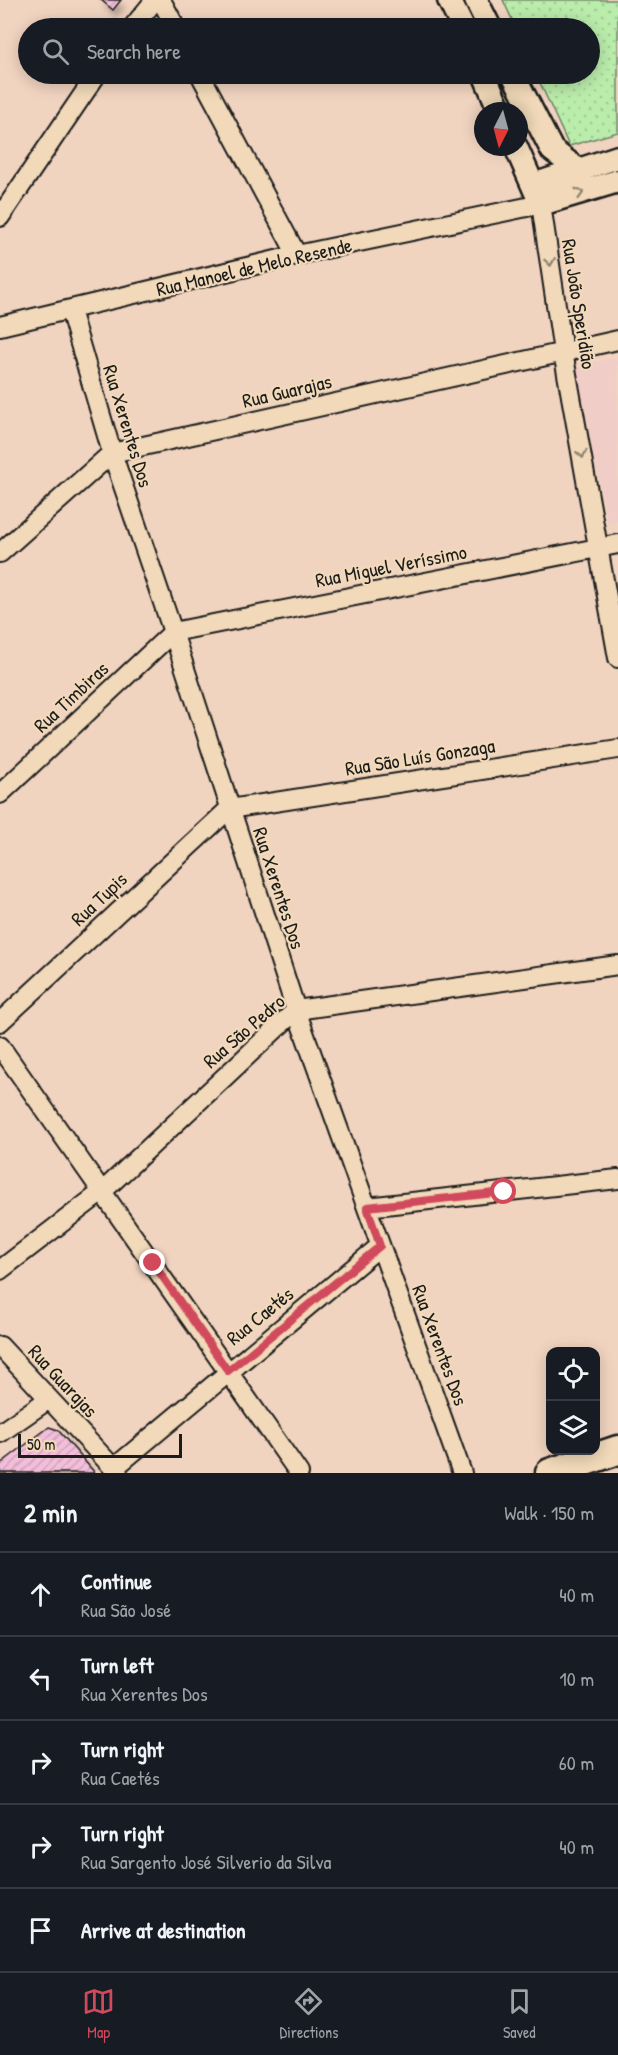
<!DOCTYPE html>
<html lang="en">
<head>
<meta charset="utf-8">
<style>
	:root { --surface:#171b24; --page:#20242c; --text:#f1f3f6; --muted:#9ea1a6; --line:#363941; --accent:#d1495b }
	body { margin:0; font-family:"Patrick Hand",sans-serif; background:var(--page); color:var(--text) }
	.controls { position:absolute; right:18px; bottom:18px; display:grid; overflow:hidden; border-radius:12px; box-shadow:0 3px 15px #0003 }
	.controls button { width:54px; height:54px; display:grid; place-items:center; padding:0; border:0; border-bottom:2px solid var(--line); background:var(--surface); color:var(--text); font:30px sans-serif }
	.compass { position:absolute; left:474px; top:102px; width:54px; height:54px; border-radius:50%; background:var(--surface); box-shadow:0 3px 15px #0003; rotate:186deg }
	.scale { position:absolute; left:18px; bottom:15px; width:164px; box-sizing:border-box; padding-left:6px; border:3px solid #1c1c1c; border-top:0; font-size:16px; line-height:21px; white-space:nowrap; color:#1c1c1c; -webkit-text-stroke:4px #f1d9b9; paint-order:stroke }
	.stop { position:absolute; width:18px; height:18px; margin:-14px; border:4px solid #d1495b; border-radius:50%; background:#fff }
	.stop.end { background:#d1495b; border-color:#fff; box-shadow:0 2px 6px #0008 }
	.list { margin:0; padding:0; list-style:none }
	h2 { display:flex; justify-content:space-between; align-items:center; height:78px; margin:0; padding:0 24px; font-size:26px }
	h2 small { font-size:20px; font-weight:400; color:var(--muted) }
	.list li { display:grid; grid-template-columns:39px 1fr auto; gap:18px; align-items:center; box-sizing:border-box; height:84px; padding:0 24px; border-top:2px solid var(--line) }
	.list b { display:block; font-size:22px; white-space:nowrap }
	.list p { margin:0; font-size:20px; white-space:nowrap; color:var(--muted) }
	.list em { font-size:20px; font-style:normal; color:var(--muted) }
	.icon { flex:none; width:33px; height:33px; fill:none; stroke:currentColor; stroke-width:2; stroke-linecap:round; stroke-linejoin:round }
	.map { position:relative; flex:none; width:618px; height:1473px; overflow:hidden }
	.search { position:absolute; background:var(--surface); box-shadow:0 3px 15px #0003; left:18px; right:18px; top:18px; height:66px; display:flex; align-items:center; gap:15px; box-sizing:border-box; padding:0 21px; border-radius:33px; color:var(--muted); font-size:22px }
	.sheet { height:498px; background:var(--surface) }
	nav { display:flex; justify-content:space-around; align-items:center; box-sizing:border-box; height:84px; border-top:2px solid var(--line); background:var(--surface); font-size:16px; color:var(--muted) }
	nav a { display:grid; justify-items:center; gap:3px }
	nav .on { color:var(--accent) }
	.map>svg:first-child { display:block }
	.built { fill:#f1cdc8 }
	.park { fill:url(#park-dots); stroke:#6b8464; stroke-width:1.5 }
	.building { fill:url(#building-hatch); stroke:#1c1c1c; stroke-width:1.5; filter:url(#shadow) }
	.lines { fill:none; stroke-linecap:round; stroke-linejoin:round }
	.minor-casing { stroke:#1c1c1c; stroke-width:22 }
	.tertiary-casing { stroke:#1c1c1c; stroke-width:27 }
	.primary-casing { stroke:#1c1c1c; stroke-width:33 }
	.minor { stroke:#f1d9b9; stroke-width:18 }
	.tertiary { stroke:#f1d9b9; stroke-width:22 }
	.primary { stroke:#f1d9b9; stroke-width:28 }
	.oneway { stroke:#918472 }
	.route { stroke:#d1495b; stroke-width:8 }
	.labels { text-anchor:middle; stroke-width:4.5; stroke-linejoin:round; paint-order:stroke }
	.street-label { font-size:20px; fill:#1c1c1c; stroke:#f1d9b9 }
</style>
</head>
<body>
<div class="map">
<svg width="618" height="1473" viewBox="0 0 618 1473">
	<defs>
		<pattern id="park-dots" width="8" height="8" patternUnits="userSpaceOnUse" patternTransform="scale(1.5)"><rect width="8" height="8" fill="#baecab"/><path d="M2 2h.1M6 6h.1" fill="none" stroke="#9fca93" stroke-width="1.8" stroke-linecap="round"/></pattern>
		<pattern id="building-hatch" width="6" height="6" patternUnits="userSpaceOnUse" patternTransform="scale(1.5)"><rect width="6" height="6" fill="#f2beda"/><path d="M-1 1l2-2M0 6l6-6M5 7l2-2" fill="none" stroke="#cfa3ba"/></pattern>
		<filter id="shadow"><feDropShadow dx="3.5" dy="6" stdDeviation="3" flood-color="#0004"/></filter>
	</defs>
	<rect width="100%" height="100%" fill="#f1d4c0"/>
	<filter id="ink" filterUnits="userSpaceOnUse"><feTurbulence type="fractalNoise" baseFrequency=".0167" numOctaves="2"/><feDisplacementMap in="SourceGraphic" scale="12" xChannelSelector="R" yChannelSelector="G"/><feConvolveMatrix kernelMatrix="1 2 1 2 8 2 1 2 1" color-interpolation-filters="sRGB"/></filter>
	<g filter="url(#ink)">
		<path class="built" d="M618,357V522L608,524L575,366Z"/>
		<path class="park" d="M503,0H618V132L569,146L536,74H590V28H516Z"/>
		<path class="building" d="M101,0H121L113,10Z
			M49,1427L58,1430L95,1473H0V1464Z"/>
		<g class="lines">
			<defs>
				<path id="minor" d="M161,0L176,28
					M132,28L155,0
					M200,74L297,255
					M0,217L97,74
					M70,310L112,453L173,632L296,1010L462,1473
					M0,326L297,255L541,204L563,352L618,658
					M0,553L112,453L618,340
					M0,794L173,632L618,544
					M0,1022L229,809L618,749
					M0,1046L299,1473
					M367,1207L618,1179
					M0,1270L103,1191L296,1010L618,965
					M0,1346L118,1473
					M0,1433L49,1399
					M114,1468L380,1246"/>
				<path id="tertiary" d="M449,0L463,28
					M476,0L490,28
					M484,74L500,111
					M513,74L552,150L577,169
					M516,147L541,204L618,181
					M533,185L618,157"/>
				<path id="primary" d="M550,1473L618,1450"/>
			</defs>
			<use href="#minor" class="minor-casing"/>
			<use href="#tertiary" class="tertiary-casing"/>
			<use href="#primary" class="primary-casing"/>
			<use href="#minor" class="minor"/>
			<use href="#tertiary" class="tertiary"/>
			<use href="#primary" class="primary"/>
		</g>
		<defs><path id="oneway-chevron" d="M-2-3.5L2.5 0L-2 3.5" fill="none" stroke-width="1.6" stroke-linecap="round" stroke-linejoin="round" transform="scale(1.5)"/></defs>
		<g class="oneway">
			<use href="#oneway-chevron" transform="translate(580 193) rotate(-17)"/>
			<use href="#oneway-chevron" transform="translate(550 262) rotate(82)"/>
			<use href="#oneway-chevron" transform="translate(582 454) rotate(79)"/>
		</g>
	</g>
	<g class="lines" filter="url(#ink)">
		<path class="route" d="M153,1263L228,1371L380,1246L367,1207L504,1192"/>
	</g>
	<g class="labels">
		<g class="street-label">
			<text transform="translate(254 267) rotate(-13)" y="7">Rua Manoel de Melo Resende</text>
			<text transform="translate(579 304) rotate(81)" y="7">Rua João Speridião</text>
			<text transform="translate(287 391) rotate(-13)" y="7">Rua Guarajas</text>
			<text transform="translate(128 426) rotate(73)" y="7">Rua Xerentes Dos</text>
			<text transform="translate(391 566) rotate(-11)" y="7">Rua Miguel Veríssimo</text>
			<text transform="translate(71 697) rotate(-43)" y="7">Rua Timbiras</text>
			<text transform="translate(420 757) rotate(-9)" y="7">Rua São Luís Gonzaga</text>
			<text transform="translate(279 888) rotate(72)" y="7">Rua Xerentes Dos</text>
			<text transform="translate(99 899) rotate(-43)" y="7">Rua Tupis</text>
			<text transform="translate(244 1031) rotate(-41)" y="7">Rua São Pedro</text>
			<text transform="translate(260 1316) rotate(-39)" y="7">Rua Caetés</text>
			<text transform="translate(440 1345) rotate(70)" y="7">Rua Xerentes Dos</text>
			<text transform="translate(63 1381) rotate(47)" y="7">Rua Guarajas</text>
		</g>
	</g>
</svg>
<div class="controls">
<button><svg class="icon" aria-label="locate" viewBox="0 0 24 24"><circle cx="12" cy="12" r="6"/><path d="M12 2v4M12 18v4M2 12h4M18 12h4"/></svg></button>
<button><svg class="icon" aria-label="layers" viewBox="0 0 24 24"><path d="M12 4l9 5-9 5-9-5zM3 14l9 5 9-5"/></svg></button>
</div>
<svg class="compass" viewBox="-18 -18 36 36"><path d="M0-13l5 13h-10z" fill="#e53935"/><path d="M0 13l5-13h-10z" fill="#9ea1a6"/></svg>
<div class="scale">50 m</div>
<div class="stop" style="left:504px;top:1192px"></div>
<div class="stop end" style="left:153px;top:1263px"></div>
<div class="search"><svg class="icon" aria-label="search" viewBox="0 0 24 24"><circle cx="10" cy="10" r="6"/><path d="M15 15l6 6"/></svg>Search here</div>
</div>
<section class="sheet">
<h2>2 min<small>Walk · 150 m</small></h2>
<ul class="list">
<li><svg class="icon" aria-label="ahead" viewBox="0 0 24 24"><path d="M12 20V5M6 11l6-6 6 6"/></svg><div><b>Continue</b><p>Rua São José</p></div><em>40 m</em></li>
<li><svg class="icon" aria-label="left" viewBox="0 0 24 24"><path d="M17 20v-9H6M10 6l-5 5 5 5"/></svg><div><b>Turn left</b><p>Rua Xerentes Dos</p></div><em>10 m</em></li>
<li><svg class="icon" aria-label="right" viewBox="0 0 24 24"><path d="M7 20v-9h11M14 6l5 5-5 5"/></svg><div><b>Turn right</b><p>Rua Caetés</p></div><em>60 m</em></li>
<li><svg class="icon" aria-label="right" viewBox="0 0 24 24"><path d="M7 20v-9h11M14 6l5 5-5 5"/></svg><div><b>Turn right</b><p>Rua Sargento José Silverio da Silva</p></div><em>40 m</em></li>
<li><svg class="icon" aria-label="arrive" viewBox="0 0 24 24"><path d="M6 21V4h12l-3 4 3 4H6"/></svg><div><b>Arrive at destination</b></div></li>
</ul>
</section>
<nav>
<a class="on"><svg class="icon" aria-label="map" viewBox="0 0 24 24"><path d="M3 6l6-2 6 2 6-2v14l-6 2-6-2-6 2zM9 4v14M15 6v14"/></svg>Map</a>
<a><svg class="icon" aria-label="directions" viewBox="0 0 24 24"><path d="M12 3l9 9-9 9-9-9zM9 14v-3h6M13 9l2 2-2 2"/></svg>Directions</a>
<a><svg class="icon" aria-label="saved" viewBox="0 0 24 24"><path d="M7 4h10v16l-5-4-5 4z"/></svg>Saved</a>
</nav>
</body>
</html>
